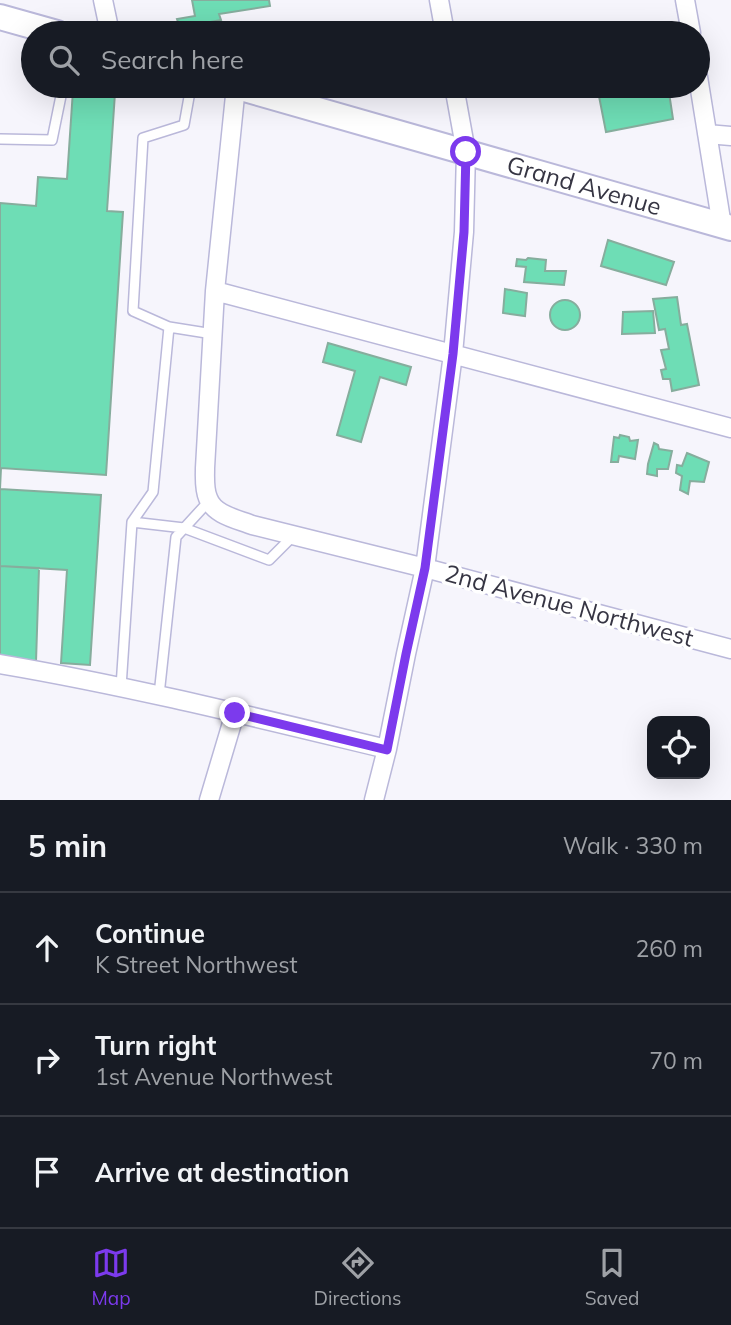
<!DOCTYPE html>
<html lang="en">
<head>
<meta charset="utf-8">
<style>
	:root { --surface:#171b24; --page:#20242c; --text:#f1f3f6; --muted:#9ea1a6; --line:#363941; --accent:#7c3aed }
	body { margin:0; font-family:Mulish,sans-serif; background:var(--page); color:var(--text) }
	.controls { position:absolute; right:21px; bottom:21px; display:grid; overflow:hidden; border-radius:14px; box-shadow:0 7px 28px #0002 }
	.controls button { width:63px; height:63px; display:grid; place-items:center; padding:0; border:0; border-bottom:2px solid var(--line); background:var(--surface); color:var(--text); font:35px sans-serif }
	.stop { position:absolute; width:21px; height:21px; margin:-16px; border:5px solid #7c3aed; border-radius:50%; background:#fff }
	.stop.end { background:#7c3aed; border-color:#fff; box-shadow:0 2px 7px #0008 }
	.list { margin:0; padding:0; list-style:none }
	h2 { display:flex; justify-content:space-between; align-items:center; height:91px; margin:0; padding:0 28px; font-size:30px }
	h2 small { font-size:23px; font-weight:400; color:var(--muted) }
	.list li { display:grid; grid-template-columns:46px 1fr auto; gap:21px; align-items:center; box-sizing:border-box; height:112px; padding:0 28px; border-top:2px solid var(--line) }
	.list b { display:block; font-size:26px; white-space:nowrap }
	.list p { margin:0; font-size:23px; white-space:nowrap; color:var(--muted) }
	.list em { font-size:23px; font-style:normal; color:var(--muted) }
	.icon { flex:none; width:38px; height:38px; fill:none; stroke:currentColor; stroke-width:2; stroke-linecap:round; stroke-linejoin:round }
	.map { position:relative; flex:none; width:731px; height:800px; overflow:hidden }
	.search { position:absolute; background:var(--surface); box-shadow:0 7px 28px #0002; left:21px; right:21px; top:21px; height:77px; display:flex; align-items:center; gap:18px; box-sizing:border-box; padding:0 24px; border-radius:38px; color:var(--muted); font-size:26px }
	.sheet { height:427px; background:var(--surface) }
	nav { display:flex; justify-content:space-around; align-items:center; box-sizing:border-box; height:98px; border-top:2px solid var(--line); background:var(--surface); font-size:19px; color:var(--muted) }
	nav a { display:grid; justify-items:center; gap:4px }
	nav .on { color:var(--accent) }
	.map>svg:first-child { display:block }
	.building { fill:#6eddb5; stroke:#86ad9d; stroke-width:2 }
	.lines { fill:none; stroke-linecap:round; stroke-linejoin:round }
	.lane-casing { stroke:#bab8da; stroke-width:12 }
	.street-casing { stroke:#bab8da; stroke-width:21 }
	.secondary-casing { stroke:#bab8da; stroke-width:28 }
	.lane { stroke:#fff; stroke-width:9 }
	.street { stroke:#fff; stroke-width:18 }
	.secondary { stroke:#fff; stroke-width:24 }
	.route { stroke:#7c3aed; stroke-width:9 }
	.labels { text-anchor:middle; stroke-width:7; stroke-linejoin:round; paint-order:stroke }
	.street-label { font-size:24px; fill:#363543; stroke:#fff }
</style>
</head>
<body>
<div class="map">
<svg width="731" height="800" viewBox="0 0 731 800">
	<rect width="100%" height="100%" fill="#f6f5fc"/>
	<path class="building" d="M192,0H269L270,6L219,14L221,20L180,28L177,19L195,16Z
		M597,86H668L673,119L606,132Z
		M73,90L115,93L107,211L123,212L106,475L1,468L0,489V203L36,206L38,177L67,179Z
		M608,240L674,262L666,285L601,266Z
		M528,258L546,260L545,271H566L564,285L524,282L526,267L516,266L517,259L526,260Z
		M505,289L527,293L525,316L503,313Z
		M677,297L681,325L687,324L699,385L672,391L670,379H663L661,370L666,369L661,350L669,349L665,329L659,330L653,299Z
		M550 315a15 15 0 1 1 30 0a15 15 0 1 1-30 0Z
		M653,311L655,333L622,334L623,312Z
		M328,343L411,367L406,385L380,377L361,442L337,435L355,371L323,362Z
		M620,435L629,437L630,441L638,440L635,459L619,456L618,462H611L614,437L619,438Z
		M654,443L658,445L659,449L672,451L668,469H657V476L647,474L648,464Z
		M687,453L709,462L704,482L690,481L688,494L680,490L682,476L676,473L677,465L682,466Z
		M0,489L101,495L90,665L61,663L67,570L0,566Z
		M0,566L39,568L36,662L0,655Z"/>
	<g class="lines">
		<defs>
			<path id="lane" d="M191,86L184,125L143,138L133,311L169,327L213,334
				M0,139L52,140L63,86
				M132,522L153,492L169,327
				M121,687L132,522L184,528L269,560L294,535
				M159,695L176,537L209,501"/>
			<path id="street" d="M103,0L110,33
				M439,0L445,33
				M685,0L691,33
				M698,77L722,226
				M236,86L215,291L205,468C205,478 204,489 208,498C214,515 237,519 252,525L425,568L731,649
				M707,134L731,136
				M215,291L731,428
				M0,664C130,686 258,718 387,749
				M209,800L235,713
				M374,800L387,749L406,654L425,568L453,354L464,232L466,152L454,86"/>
			<g id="secondary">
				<path d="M0,17L57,33"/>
				<path id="s1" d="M234,86L731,228"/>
			</g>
		</defs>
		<use href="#lane" class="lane-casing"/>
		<use href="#street" class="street-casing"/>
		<use href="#secondary" class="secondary-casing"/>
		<use href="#lane" class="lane"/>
		<use href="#street" class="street"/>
		<use href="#secondary" class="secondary"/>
	</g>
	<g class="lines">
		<path class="route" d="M235,713L387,750L406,654L425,568L453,354L464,232L466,152"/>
	</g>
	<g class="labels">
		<g class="street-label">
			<text dy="8" stroke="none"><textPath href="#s1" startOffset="364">Grand Avenue</textPath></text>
			<text transform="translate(569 606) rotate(15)" y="8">2nd Avenue Northwest</text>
		</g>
	</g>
</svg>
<div class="controls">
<button><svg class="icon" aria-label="locate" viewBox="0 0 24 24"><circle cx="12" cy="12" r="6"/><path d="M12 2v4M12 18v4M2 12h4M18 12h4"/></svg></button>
</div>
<div class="stop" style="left:466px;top:152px"></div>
<div class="stop end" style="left:235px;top:713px"></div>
<div class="search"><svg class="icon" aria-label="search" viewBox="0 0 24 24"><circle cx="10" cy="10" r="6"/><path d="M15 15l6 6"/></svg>Search here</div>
</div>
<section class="sheet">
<h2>5 min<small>Walk · 330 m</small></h2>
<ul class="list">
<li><svg class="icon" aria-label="ahead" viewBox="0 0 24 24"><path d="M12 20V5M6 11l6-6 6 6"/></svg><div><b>Continue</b><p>K Street Northwest</p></div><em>260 m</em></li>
<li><svg class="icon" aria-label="right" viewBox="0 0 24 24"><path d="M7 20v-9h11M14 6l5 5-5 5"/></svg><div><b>Turn right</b><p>1st Avenue Northwest</p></div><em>70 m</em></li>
<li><svg class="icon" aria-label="arrive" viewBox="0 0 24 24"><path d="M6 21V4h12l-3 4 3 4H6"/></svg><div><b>Arrive at destination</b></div></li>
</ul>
</section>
<nav>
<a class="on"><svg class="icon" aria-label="map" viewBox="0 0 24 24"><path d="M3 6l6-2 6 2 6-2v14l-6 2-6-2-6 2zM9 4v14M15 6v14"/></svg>Map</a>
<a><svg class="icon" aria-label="directions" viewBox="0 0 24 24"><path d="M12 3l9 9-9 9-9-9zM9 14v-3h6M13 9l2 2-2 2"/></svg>Directions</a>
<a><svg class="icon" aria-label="saved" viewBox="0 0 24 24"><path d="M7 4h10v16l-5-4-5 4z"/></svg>Saved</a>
</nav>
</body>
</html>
